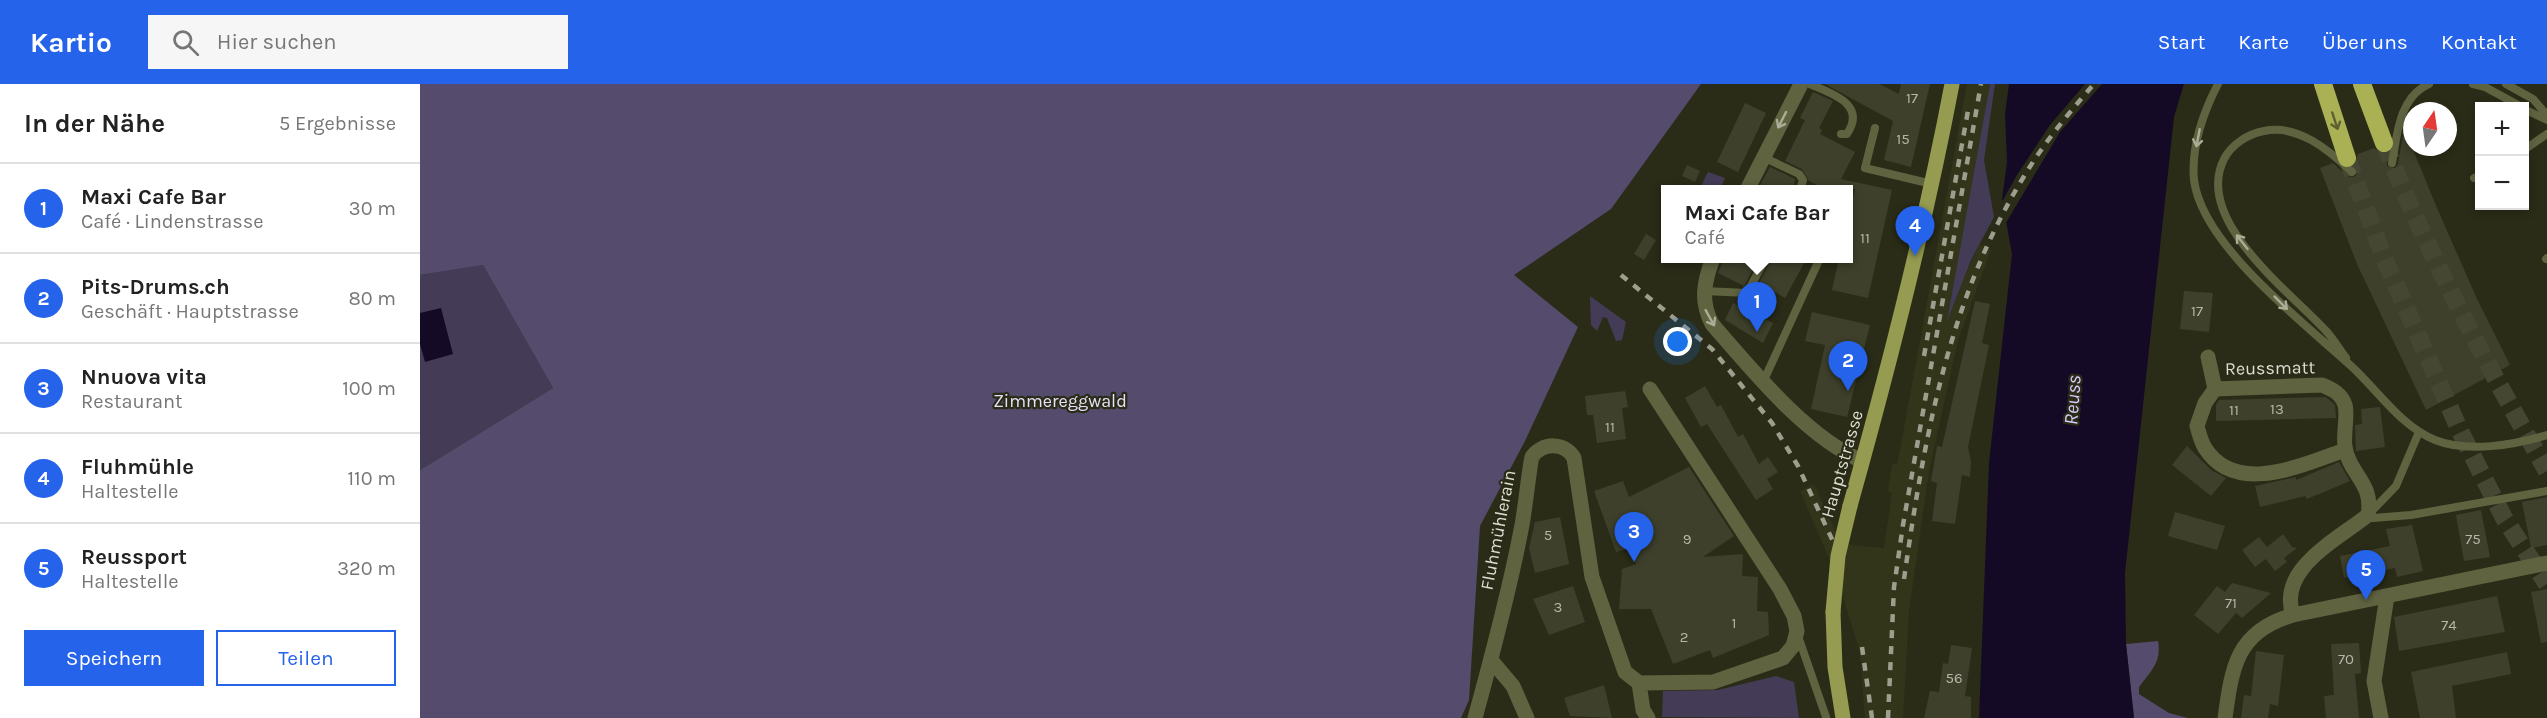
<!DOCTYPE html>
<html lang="de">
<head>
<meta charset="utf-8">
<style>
	:root { --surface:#fff; --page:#f6f6f6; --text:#222; --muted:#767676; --line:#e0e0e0; --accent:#2563eb }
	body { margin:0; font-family:Karla,sans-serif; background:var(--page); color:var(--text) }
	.controls { position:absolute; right:18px; top:18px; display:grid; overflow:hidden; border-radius:0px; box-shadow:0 3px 9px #0003 }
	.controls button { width:54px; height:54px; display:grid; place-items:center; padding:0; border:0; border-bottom:2px solid var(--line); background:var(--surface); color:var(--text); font:30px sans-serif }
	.compass { position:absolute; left:1983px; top:18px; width:54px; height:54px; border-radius:50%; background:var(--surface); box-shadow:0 3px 9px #0003; rotate:13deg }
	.you { position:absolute; left:1258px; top:258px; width:21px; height:21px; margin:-15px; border:4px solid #fff; border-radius:50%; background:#1a73e8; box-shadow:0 0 0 9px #1a73e833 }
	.badge { display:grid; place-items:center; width:39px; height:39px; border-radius:50%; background:var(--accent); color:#fff; font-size:20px; font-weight:700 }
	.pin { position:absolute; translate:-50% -50px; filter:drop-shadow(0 2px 3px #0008) }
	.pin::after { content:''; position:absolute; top:32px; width:21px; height:18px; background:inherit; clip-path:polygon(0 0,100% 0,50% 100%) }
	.popup { position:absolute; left:1241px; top:101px; width:192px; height:78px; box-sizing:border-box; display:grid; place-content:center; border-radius:0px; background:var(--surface); filter:drop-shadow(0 2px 4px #0005); font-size:20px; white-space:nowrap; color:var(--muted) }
	.popup b { font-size:22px; color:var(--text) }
	.popup::after { content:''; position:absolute; left:50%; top:100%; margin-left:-12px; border:12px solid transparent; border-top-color:var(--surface) }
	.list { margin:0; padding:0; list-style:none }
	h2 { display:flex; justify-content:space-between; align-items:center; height:78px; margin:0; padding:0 24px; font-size:26px }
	h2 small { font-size:20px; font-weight:400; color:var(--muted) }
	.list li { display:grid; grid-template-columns:39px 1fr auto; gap:18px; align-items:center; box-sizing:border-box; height:90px; padding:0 24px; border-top:2px solid var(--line) }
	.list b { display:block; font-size:22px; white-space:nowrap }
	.list p { margin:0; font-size:20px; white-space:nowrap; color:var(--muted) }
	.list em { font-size:20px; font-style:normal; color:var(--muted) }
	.actions { display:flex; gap:12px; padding:18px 24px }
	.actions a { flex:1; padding:14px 0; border:2px solid var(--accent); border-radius:0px; text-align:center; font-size:21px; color:var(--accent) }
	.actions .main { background:var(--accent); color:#fff }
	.icon { flex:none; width:33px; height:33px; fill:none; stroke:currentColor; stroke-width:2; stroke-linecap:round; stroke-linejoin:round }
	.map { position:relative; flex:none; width:2127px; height:634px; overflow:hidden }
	header { display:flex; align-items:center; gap:36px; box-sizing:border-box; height:84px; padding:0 30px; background:var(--accent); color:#fff }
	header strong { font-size:28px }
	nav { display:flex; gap:33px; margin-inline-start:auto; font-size:21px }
	.search { width:420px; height:54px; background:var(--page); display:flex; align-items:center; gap:15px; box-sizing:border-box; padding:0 21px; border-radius:0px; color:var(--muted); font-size:22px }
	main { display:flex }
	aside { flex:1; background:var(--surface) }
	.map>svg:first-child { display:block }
	.built { fill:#33351a }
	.green { fill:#443c57 }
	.forest { fill:#544b6d }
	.water { fill:#140a26 }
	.pier { fill:#2a2c17 }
	.building { fill:#3e402b }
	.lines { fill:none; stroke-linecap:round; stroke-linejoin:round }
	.motorway-tunnel { stroke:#454733; stroke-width:18; stroke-dasharray:18 9; stroke-linecap:butt }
	.service { stroke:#606340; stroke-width:8 }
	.minor { stroke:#606340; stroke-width:15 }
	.primary { stroke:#959b50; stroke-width:15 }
	.motorway { stroke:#aab155; stroke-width:18 }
	.rail { stroke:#9d9e8e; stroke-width:4.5; stroke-dasharray:8 8; stroke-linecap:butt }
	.primary-bridge { stroke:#959b50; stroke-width:15 }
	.oneway { stroke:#abad97 }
	.oneway2 { stroke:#5d6130 }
	.labels { text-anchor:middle; stroke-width:4.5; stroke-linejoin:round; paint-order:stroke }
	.number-label { font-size:15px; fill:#b5b6a8 }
	.street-label { font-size:18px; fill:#ddded1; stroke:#2a2c17 }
	.park-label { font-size:18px; fill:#e6e0f9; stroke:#2a2c17 }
	.water-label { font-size:20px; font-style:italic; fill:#d7cafc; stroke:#2a2c17 }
</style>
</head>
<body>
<header>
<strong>Kartio</strong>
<div class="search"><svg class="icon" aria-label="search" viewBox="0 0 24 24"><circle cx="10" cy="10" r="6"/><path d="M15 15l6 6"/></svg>Hier suchen</div>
<nav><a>Start</a><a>Karte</a><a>Über uns</a><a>Kontakt</a></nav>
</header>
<main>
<aside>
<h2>In der Nähe<small>5 Ergebnisse</small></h2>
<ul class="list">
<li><span class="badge">1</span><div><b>Maxi Cafe Bar</b><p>Café · Lindenstrasse</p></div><em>30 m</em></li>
<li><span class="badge">2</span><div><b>Pits-Drums.ch</b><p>Geschäft · Hauptstrasse</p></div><em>80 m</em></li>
<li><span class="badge">3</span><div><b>Nnuova vita</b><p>Restaurant</p></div><em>100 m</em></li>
<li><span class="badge">4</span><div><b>Fluhmühle</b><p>Haltestelle</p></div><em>110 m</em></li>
<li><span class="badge">5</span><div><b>Reussport</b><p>Haltestelle</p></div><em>320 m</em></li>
</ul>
<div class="actions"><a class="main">Speichern</a><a>Teilen</a></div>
</aside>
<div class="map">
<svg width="2127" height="634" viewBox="0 0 2127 634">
	<rect width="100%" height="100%" fill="#2a2c17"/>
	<path class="built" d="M1547,0H1570L1528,233L1559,160L1571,166L1538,256L1509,387L1489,527L1483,634H1445L1440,568L1417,493L1380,407L1394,400L1421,460L1464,464L1472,409L1468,407L1472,380H1477L1482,355Z"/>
	<path class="green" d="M1570,0H1575L1564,76L1574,133L1552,174L1527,237Z
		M1288,88L1305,94L1300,105L1280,104Z
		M63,181L133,304L0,386V191Z
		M1170,212L1206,238L1202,256L1196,257L1187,234L1183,233L1177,247L1171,241Z
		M1356,592L1374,598L1379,634L1242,633L1243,607L1298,606Z"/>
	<path class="forest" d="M0,0H1281L1191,125L1094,191L1158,243L1105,357L1060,442L1049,616L1041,634H0V386L133,304L63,181L0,191Z
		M1738,557C1742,578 1731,587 1719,603V610L1749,629L1768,634H1714L1706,560Z"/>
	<path class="water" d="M1589,0H1764L1754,33L1705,489L1706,560L1714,634H1559L1569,379L1592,170L1582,115L1587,78L1585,30Z
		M21,224L33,270L5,278L0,260V229Z"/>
	<path class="pier" d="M1665,0H1682L1640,48L1584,142L1580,121L1597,91L1630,41Z"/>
	<path class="building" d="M1405,0H1459L1479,10L1481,0H1510L1491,83L1464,76L1473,37Z
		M1393,8L1413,17L1399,44L1402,46L1400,50L1435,68L1421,95L1472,106L1448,214L1412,206L1419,174H1428V133L1435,105H1405L1389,97L1382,85L1365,77L1385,36L1380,34Z
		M1325,19L1346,29L1318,88L1297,78Z
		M1989,49L1992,63L2017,124L2057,215L2090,281L2006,326L1937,180L1900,84L1913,79L1928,93H1934L1938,89L1935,82L1938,70L1954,64L1962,70H1967V82L1975,84L1978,80L1983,51Z
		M1267,81L1280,87L1275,98L1262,92Z
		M1350,83L1375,95L1373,105H1338Z
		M1226,150L1236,156L1224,176L1214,170Z
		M1304,174H1339L1324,202L1298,189Z
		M1352,174H1387L1365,214L1339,199Z
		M1764,207L1793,209L1789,248L1760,245Z
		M1555,217L1570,220L1562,259L1569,261L1548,363L1551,378L1550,393L1542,391L1535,440L1512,437L1517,399L1511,397L1517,362L1522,363Z
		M1313,219L1353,239L1343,259L1305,236Z
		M1392,228L1450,241L1427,333L1391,325L1405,261L1385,257Z
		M1285,302L1297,323L1301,321L1318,353L1323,350L1339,380L1348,373L1358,388L1347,395L1353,405L1336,416L1287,340L1281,343L1265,314Z
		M1205,307L1208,323L1202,324L1206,355L1177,359L1173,331H1167L1165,312Z
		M1906,313L1915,321L1916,334L1796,337V321L1799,316Z
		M1960,323L1965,363L1936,367L1935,341L1942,340L1941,325Z
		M1767,362L1791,386L1806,394L1791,412L1752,381Z
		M1919,378L1930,397L1887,415L1885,412L1840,423L1835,402L1876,393V396Z
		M1269,383L1314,452L1283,473L1323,470L1322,492L1338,493L1337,527L1348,528L1349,551L1293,574L1290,566L1253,580L1231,525H1199L1202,485L1216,480L1211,464L1196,468L1174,407L1203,397L1209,413Z
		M2127,413V461L2111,464L2102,418Z
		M2061,426L2070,473L2044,477L2036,431Z
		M1755,428L1805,442L1797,466L1748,452Z
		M1140,433L1149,480L1115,489L1109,464L1115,438Z
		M1992,441L2003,487L1977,493L1975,484L1924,494L1920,472L1970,462L1966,445Z
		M1863,450L1872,463L1877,464L1864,474L1867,478L1855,487L1846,475L1835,483L1822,466L1839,453L1847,463Z
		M1812,499L1851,509L1822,534L1816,529L1798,550L1774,531L1797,502L1805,508Z
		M1153,502L1165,538L1129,551L1113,515Z
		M2127,505V558L2121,559L2111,508Z
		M2077,512L2085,548L1979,567L1974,533Z
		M1939,559L1941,589L1935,590L1939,634H1906L1904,612L1914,611L1911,560Z
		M1531,561L1552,564L1545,612L1551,613V634H1504L1510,607L1519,608L1523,579L1528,580Z
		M1836,567L1864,571L1858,622L1850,620L1848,634H1821L1824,611L1831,612Z
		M2087,568L2091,590L2032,602L2036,634H2000L1991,588Z
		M1184,601L1192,634L1150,632L1144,614Z"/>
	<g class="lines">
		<path class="motorway-tunnel" d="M1964,59C2009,173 2067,281 2127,387
			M1927,74L1964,174L2040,347L2084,434L2127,500"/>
		<path class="service" d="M1390,0C1412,10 1447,20 1427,50H1421
			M1798,0C1783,29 1771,63 1774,96C1782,161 1883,238 1930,281C1957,305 1980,342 2015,356C2048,369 2094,361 2127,351
			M2053,0L2065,3L2100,22
			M2086,0L2113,15L2127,31
			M2104,25L2127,36
			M1455,44L1445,84L1512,100
			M2104,66L2127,50
			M1343,73L1379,90L1383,96L1380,106
			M1972,79C1977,51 1979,13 2009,0
			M2054,94L2060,91
			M2126,175L2127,174
			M1284,207L1327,209L1346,174
			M1926,274C1920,266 1914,256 1907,248C1871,208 1773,137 1804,75C1812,60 1828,50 1844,47C1878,40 1909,66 1932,88
			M1344,296L1400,174
			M1999,348L1976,402L1948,431L1953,434L1991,431L2127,407
			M1378,552L1406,633"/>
		<path class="minor" d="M1327,106L1381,0
			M1293,174C1284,198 1280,217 1292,240C1333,287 1386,353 1442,377
			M1788,273L1795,305L1902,301C1912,305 1922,310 1925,321C1928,331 1923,351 1925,363C1929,390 1954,399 1948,431C1917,456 1857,485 1873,531
			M1795,305L1785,319L1777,342C1779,349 1781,358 1785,364C1816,413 1884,380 1925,366
			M1071,576L1093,602L1107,634
			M1219,599L1293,598L1363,574L1373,562L1377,547L1374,532L1360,505L1230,305
			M1219,599L1223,626L1228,634
			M1055,634C1072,572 1089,509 1101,446C1104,435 1110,378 1112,373C1122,358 1145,358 1154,374L1172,493L1205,588L1219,599
			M1805,634C1812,582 1817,547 1873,531L2127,479
			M1961,634L1954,597L1967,512"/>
		<path class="primary" d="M1430,422C1469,283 1505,142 1532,0
			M1413,528L1415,583L1423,634"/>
		<path class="motorway" d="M1903,0L1927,74
			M1942,0L1964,59"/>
		<path class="rail" d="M1201,191L1292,265L1352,339L1378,382L1417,466
			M1504,272L1549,21
			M1484,495C1504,355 1528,217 1603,94C1623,60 1648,30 1674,0
			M1442,563L1452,634
			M1468,634L1474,503L1483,441L1561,0"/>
		<path class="primary-bridge" d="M1413,528L1418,472L1430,422"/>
	</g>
	<defs><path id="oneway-shaft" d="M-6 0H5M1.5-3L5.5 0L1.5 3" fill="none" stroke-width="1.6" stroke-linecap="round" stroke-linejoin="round" transform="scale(1.5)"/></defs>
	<g class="oneway">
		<use href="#oneway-shaft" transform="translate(1362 36) rotate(117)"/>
		<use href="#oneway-shaft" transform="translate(1778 54) rotate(101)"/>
		<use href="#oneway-shaft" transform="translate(1822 158) rotate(-128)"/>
		<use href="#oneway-shaft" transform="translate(1861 219) rotate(45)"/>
		<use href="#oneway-shaft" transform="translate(1290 234) rotate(61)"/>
	</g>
	<use class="oneway2" href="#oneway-shaft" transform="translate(1915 37) rotate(72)"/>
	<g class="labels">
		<g class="number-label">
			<text x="1492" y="19">17</text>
			<text x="1483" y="60">15</text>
			<text x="1445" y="159">11</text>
			<text x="1777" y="232">17</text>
			<text x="1857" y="330">13</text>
			<text x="1814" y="331">11</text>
			<text x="1190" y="348">11</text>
			<text x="1128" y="456">5</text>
			<text x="1267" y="460">9</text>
			<text x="2053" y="460">75</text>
			<text x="1811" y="524">71</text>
			<text x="1138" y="528">3</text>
			<text x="1314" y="544">1</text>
			<text x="2029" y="546">74</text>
			<text x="1264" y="558">2</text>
			<text x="1926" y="580">70</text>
			<text x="1534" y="599">56</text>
		</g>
		<g class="street-label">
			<text transform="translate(1850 284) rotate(-1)" y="6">Reussmatt</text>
			<text transform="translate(1422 380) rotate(-74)" y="6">Hauptstrasse</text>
			<text transform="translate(1078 446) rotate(-79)" y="6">Fluhmühlerain</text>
		</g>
		<g class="park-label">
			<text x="640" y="323">Zimmereggwald</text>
		</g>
		<g class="water-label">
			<text transform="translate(1652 316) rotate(-86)" y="7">Reuss</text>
		</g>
	</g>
</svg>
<div class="controls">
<button>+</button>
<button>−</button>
</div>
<svg class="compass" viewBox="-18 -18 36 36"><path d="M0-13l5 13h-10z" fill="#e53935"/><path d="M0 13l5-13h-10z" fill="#767676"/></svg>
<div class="you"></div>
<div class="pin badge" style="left:1337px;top:248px">1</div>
<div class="popup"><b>Maxi Cafe Bar</b>Café</div>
<div class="pin badge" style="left:1428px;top:307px">2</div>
<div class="pin badge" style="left:1214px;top:478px">3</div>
<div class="pin badge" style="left:1495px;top:172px">4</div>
<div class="pin badge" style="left:1946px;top:516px">5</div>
</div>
</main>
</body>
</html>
